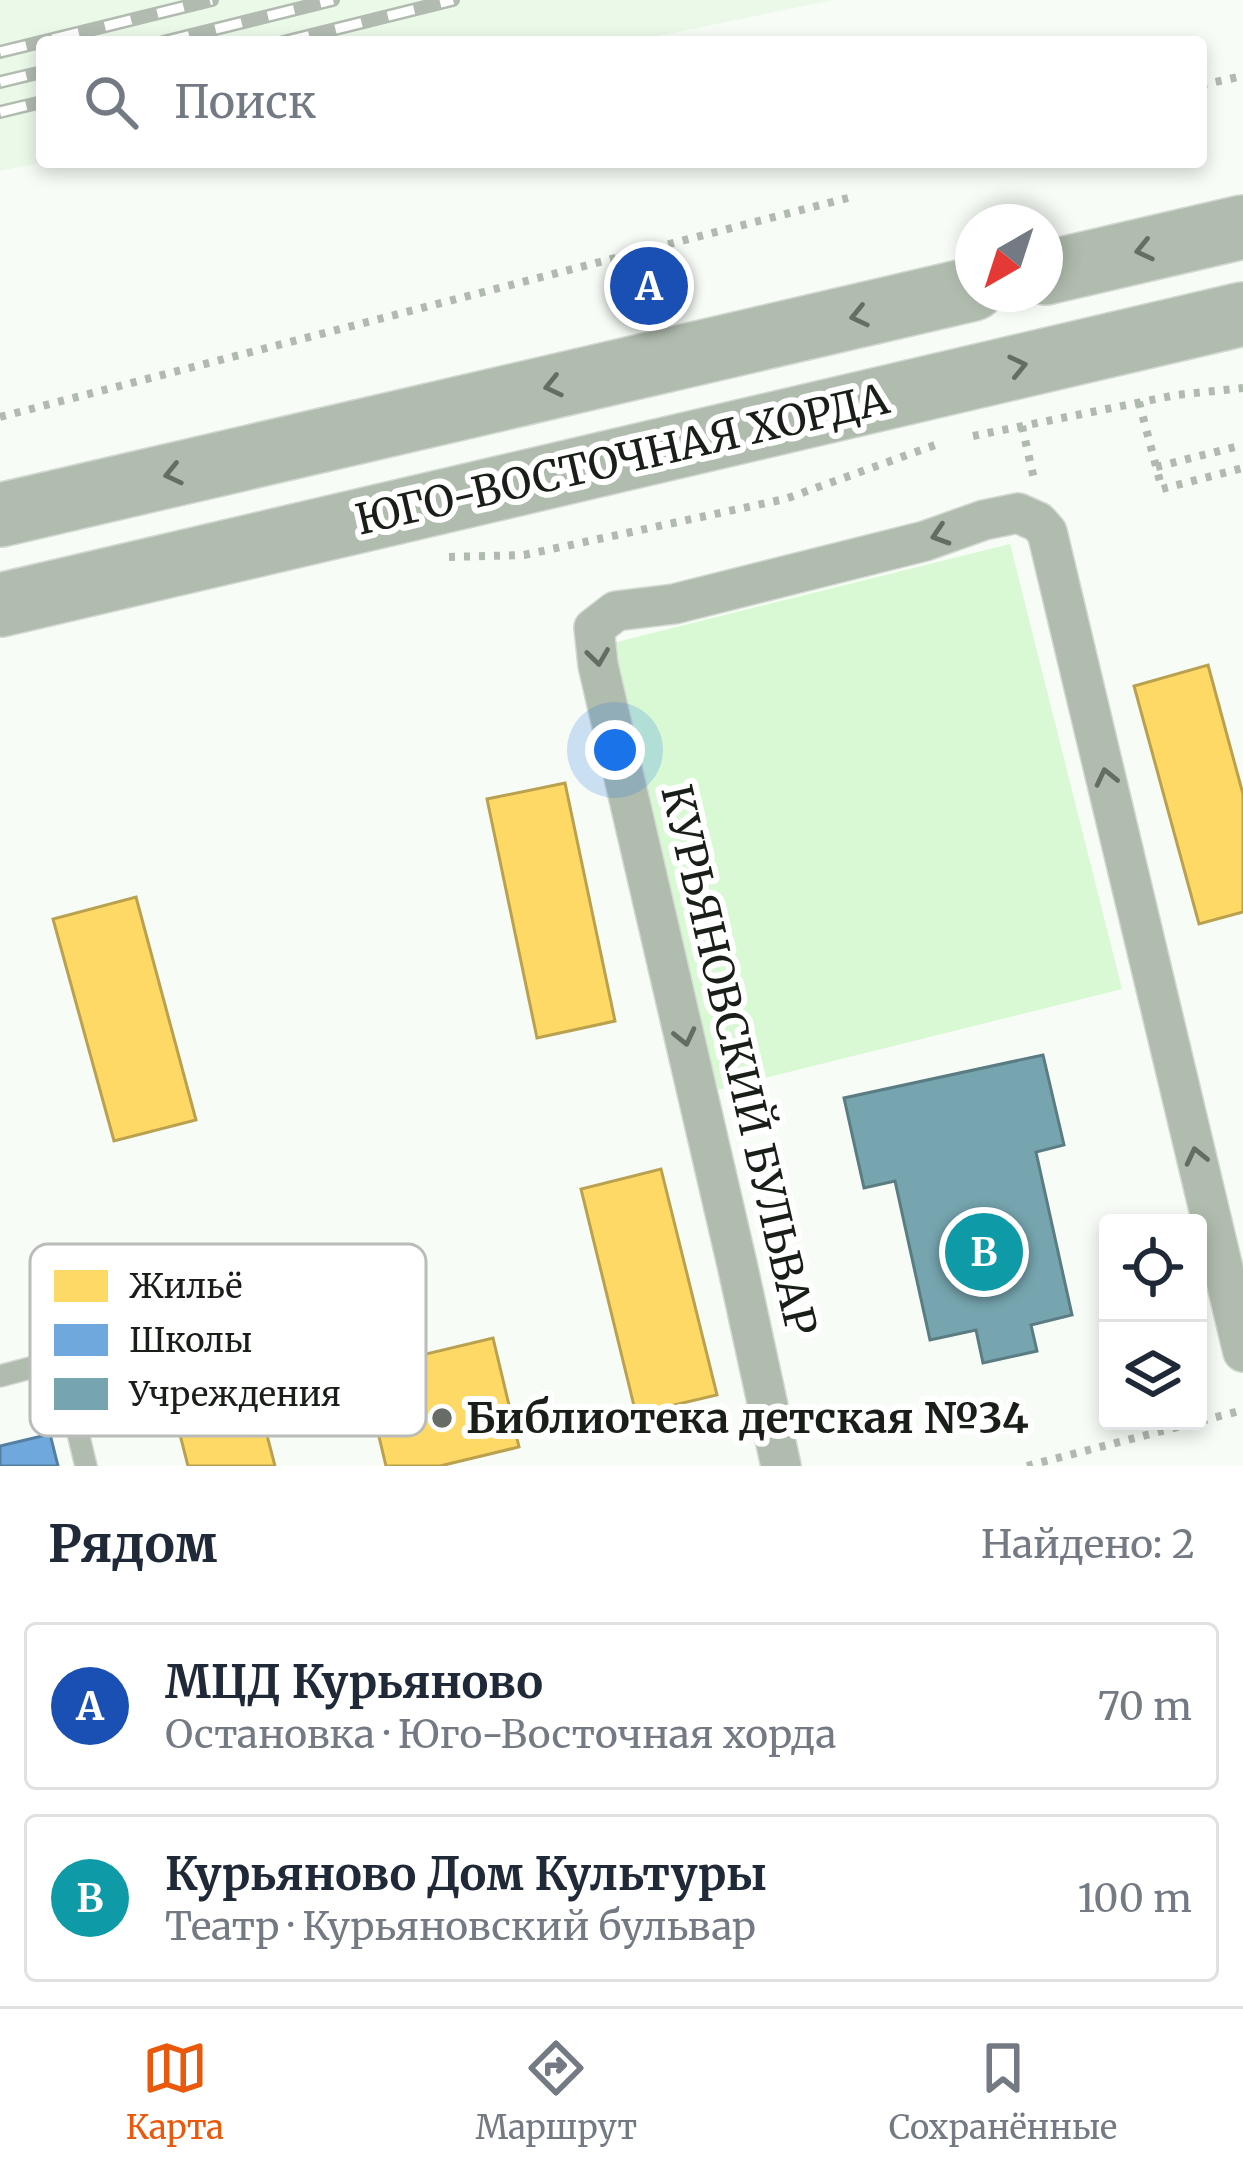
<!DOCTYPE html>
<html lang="ru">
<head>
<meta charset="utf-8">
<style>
	:root { --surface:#fff; --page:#f6f6f7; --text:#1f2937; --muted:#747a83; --line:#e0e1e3; --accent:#ea580c }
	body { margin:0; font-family:Merriweather,serif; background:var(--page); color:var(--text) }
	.controls { position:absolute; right:36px; bottom:36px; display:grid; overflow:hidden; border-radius:12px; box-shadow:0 6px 18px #0003 }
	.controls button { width:108px; height:108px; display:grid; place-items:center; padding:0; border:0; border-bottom:3px solid var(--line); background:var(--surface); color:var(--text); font:60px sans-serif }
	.compass { position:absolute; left:955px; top:204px; width:108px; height:108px; border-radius:50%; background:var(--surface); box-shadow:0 6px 18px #0003; rotate:219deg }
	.you { position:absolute; left:615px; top:750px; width:42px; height:42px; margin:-30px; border:9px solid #fff; border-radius:50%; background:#1a73e8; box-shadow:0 0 0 18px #1a73e833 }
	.badge { display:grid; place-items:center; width:78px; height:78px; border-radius:50%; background:var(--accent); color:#fff; font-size:39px; font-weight:700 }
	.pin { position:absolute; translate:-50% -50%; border:6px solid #fff; box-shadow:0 3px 12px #0006 }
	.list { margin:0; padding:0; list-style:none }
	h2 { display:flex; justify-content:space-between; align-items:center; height:156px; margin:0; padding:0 48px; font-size:51px }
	h2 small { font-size:39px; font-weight:400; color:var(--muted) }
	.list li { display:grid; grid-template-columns:78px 1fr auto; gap:36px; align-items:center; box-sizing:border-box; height:168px; margin:0 24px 24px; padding:0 24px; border:3px solid var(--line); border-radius:12px }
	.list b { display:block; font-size:45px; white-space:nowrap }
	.list p { margin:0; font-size:39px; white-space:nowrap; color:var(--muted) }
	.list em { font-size:39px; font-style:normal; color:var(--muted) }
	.icon { flex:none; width:66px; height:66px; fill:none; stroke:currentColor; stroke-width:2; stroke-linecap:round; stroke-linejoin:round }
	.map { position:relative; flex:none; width:1243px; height:1466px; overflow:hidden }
	.search { position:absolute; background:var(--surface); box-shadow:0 6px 18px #0003; left:36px; right:36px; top:36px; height:132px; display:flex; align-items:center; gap:30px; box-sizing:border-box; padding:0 42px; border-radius:12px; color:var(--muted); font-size:45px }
	.sheet { height:540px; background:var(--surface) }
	nav { display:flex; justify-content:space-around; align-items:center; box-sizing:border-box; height:168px; border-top:3px solid var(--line); background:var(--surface); font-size:33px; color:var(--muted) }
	nav a { display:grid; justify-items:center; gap:6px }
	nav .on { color:var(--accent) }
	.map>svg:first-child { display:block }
	.built { fill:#ebf9e9 }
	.green { fill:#d8f9d3 }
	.homes { fill:#ffd966; stroke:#baa14f; stroke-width:3 }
	.schools { fill:#6fa8dc; stroke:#557fa1; stroke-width:3 }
	.public { fill:#76a5af; stroke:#5a7c82; stroke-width:3 }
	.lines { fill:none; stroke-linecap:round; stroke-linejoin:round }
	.service-casing { stroke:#d4d8d3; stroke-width:24 }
	.minor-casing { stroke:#d4d8d3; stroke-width:42 }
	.primary-casing { stroke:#d4d8d3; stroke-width:66 }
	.path { stroke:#b0baaf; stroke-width:8; stroke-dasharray:6 9; stroke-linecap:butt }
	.service { stroke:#b0bcad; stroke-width:21 }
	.minor { stroke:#b0bcad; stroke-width:39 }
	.primary { stroke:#b0bdae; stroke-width:63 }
	.rail-casing { stroke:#b1bbb0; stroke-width:14 }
	.rail { stroke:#fff; stroke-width:9; stroke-dasharray:27; stroke-linecap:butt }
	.oneway { stroke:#646e63 }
	.oneway2 { stroke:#646d62 }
	.poi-dot { fill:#676c66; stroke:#fff; stroke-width:4.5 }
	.labels { text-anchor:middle; stroke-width:12; stroke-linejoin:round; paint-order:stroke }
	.street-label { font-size:42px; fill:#191e18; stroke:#fff }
	.poi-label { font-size:42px; font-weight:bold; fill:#191e18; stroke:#fff; text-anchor:start }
	.key { fill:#fff; stroke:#babcba; stroke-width:3 }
	.key-label { font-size:33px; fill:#191e18 }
</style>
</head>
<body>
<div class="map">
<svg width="1243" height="1466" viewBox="0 0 1243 1466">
	<rect width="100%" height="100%" fill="#f7fcf6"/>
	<path class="built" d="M0,0H833L629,42H42V162H45L0,171Z"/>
	<path class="green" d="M1010,544L1122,989L717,1090L605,645Z"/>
	<path class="homes" d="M1208,665L1243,794V912L1199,924L1134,686Z
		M565,783L615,1021L537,1038L487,799Z
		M136,897L196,1120L114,1141L53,919Z
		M661,1169L717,1395L636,1414L581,1189Z
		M493,1338L519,1447L440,1466H386L363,1369Z
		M242,1339L275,1466H188L161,1360Z"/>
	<path class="schools" d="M50,1434L58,1466H0V1446Z"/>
	<path class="public" d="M1043,1055L1064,1145L1036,1152L1072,1315L1031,1325L1037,1351L983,1363L976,1330L930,1340L895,1181L864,1188L844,1098Z"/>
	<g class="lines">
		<defs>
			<path id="service" d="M0,1376L34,1367L68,1392L86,1466"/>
			<path id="minor" d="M781,1466L737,1264L598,665L594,628L616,611L674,604L925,541L984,520L1018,513L1038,522L1047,532L1243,1352"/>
			<path id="primary" d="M1045,273L1243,227
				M0,515L973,289
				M0,605L1243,314"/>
		</defs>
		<use href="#service" class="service-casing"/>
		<use href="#minor" class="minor-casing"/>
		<use href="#primary" class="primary-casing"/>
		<path class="path" d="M1201,85L1243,76
			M1139,402L1162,489L1243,468
			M0,417L848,198
			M1022,426L1034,479
			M973,436L1176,395L1243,388
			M1156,467L1243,445
			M449,557L524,555L785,499L935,445
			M1027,1466L1243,1410"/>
		<use href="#service" class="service"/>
		<use href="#minor" class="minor"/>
		<use href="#primary" class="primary"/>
		<defs>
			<path id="rail" d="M163,42L333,0
				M283,42L453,0
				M0,52L212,0
				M0,82L42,72
				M0,112L42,102"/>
		</defs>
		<use href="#rail" class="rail-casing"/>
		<use href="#rail" class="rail"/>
	</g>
	<defs><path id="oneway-chevron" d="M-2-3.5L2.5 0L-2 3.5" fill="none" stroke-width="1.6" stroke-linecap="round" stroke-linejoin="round" transform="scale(3)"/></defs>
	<g class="oneway">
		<use href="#oneway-chevron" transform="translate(1144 250) rotate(167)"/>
		<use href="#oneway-chevron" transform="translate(859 316) rotate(167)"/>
		<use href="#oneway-chevron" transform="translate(1018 366) rotate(-13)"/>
		<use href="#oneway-chevron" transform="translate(553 386) rotate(167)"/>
		<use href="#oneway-chevron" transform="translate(173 474) rotate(167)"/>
	</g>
	<g class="oneway2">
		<use href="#oneway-chevron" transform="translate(940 535) rotate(162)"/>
		<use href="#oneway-chevron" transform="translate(598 657) rotate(82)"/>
		<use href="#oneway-chevron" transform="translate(1106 777) rotate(-103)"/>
		<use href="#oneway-chevron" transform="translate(685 1037) rotate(77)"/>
		<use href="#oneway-chevron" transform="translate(1196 1156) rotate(-103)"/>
	</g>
	<circle class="poi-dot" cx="442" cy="1418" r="12"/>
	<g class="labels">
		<g class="street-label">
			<text transform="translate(622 459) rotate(-13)" y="15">ЮГО-ВОСТОЧНАЯ ХОРДА</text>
			<text transform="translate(739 1060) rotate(77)" y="15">КУРЬЯНОВСКИЙ БУЛЬВАР</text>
		</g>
		<g class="poi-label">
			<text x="466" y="1433">Библиотека детская №34</text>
		</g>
	</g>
	<rect x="30" y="1244" width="396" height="192" rx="18" class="key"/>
	<rect x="54" y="1270" width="54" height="32" fill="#ffd966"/>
	<rect x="54" y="1324" width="54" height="32" fill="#6fa8dc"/>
	<rect x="54" y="1378" width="54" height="32" fill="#76a5af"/>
	<g class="key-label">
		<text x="129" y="1298">Жильё</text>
		<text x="129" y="1352">Школы</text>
		<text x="129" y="1406">Учреждения</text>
	</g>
</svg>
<div class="controls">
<button><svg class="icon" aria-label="locate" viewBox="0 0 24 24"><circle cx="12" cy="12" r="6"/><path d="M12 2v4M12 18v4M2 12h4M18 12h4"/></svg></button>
<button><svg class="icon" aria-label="layers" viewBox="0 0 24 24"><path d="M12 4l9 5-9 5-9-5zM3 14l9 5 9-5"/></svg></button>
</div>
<svg class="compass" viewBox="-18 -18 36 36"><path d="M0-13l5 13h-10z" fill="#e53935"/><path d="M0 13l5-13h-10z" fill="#747a83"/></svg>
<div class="you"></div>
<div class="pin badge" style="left:649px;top:286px;background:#1a4fb4">A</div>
<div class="pin badge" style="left:984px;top:1252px;background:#0f9aa8">B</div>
<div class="search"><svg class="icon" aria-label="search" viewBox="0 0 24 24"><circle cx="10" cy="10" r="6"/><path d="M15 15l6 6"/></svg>Поиск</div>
</div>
<section class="sheet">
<h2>Рядом<small>Найдено: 2</small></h2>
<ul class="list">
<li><span class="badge" style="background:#1a4fb4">A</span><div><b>МЦД Курьяново</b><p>Остановка · Юго-Восточная хорда</p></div><em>70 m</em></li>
<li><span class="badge" style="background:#0f9aa8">B</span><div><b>Курьяново Дом Культуры</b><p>Театр · Курьяновский бульвар</p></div><em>100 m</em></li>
</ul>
</section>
<nav>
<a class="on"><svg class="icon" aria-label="map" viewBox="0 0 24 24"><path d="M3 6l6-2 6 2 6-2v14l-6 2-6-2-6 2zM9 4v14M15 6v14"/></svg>Карта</a>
<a><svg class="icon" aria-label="directions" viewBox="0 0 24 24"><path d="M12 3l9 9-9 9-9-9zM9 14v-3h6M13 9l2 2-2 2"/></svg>Маршрут</a>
<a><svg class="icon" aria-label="saved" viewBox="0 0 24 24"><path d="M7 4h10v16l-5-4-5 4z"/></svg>Сохранённые</a>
</nav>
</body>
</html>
